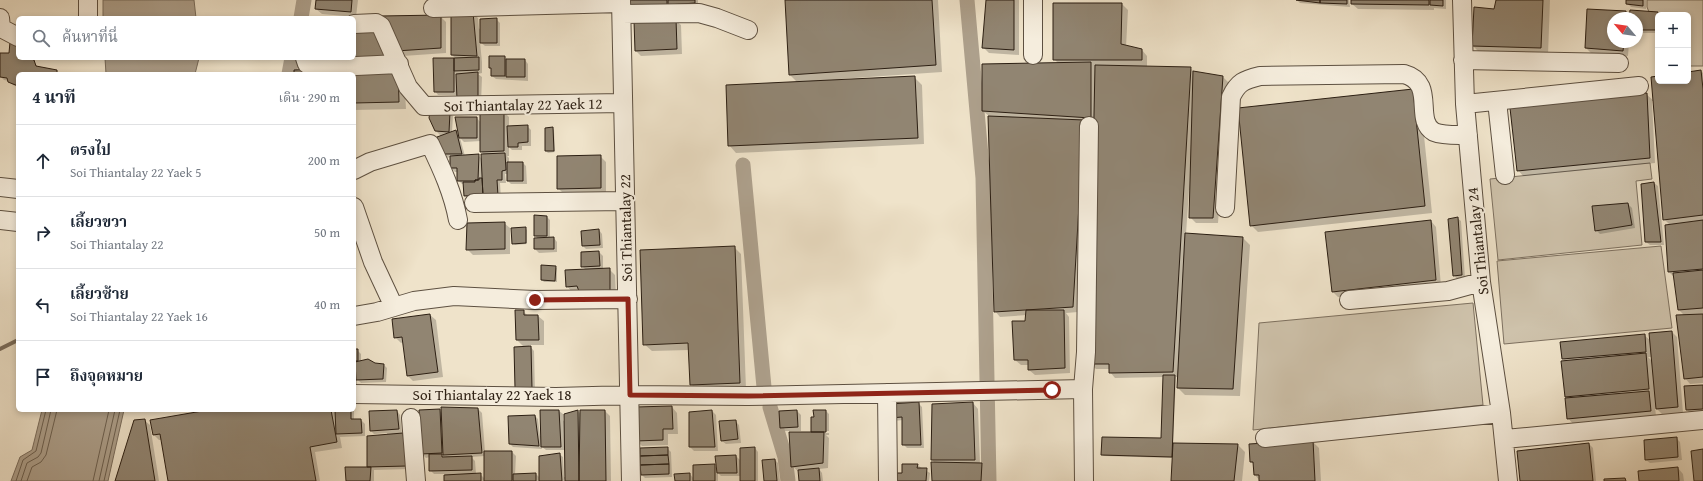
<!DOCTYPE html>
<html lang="th">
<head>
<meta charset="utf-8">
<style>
	:root { --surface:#fff; --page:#f2f2f3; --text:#1f2937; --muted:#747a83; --line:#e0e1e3 }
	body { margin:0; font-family:"Gentium Book Plus","Noto Serif Thai",serif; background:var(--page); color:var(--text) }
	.controls { position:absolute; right:12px; top:12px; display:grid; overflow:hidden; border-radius:6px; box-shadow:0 2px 6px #0003 }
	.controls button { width:36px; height:36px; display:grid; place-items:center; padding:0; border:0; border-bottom:1px solid var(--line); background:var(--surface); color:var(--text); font:20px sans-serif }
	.compass { position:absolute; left:1607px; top:12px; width:36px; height:36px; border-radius:50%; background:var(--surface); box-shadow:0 2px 6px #0003; rotate:299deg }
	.stop { position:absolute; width:12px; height:12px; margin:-9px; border:3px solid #8f2418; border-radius:50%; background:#fff }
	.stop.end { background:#8f2418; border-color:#fff; box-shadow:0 1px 4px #0008 }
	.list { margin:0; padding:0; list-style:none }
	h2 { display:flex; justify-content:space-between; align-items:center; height:52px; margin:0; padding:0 16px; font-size:17px }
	h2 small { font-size:13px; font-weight:400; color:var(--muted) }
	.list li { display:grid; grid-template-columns:26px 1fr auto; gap:12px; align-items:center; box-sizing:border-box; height:72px; padding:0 16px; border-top:1px solid var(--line) }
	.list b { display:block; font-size:15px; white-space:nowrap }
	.list p { margin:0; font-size:13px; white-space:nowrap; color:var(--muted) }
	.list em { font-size:13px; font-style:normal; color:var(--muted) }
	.icon { flex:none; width:22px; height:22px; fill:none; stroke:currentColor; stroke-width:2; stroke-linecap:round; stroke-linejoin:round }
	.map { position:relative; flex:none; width:1703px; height:481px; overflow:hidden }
	.search { position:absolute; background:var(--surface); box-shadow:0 2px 6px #0003; left:16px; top:16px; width:340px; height:44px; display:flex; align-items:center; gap:10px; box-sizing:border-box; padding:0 14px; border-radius:6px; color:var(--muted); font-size:15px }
	.panel { position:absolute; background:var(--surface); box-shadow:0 2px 6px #0003; left:16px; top:72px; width:340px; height:340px; border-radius:6px }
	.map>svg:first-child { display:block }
	.green { fill:#cec2ab; stroke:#7d705f }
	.water { fill:#ada08c; stroke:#796c5c }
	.shadow { fill:#0003; fill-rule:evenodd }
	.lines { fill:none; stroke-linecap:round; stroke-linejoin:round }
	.shore { stroke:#6c6050; stroke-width:1 }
	.stream { stroke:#796c5c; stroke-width:4 }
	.canal { stroke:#ada08c; stroke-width:15 }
	.building { fill:#918572; stroke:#2c1f13 }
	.minor-casing { stroke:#5d5041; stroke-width:20 }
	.minor { stroke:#f5eddd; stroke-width:18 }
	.route { stroke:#8f2418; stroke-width:5 }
	.labels { text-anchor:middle; stroke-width:4; stroke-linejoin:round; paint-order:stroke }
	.street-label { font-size:15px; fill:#2c1f13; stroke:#f5eddd }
</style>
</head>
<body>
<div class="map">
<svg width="1703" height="481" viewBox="0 0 1703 481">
	<rect width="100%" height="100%" fill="#efe3ca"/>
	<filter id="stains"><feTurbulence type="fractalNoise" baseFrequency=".005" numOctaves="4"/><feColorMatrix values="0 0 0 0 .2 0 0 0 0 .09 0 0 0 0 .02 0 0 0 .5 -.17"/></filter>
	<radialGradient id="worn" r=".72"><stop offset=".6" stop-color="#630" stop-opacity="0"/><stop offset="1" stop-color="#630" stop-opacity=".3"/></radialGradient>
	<path class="green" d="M1647,0H1703V66H1688V15H1658V35L1647,7Z
		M1650,163L1652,179L1636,181L1642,245L1498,260L1490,179Z
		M1661,246L1672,328L1504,344L1497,261Z
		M1473,303L1483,405L1253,430L1259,323Z"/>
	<path class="water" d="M103,0H194L196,18H103Z
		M105,58H199L195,74H106Z
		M42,410H124L108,481H11L20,457L32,450Z"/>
	<path class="shadow" d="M317,0H358L356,17L322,14L316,9Z
		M631,0H698V6L672,8Z
		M786,0H938L942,72L840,79V81L915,78L922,85L924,144L736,153L729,145L798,83L790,75Z
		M987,0H1019V55L989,53L983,47Z
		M1297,0H1349L1350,7L1300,3Z
		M1352,0H1446V9L1434,8V10L1358,9L1352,4Z
		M1497,0H1550L1548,55L1480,53L1473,46L1495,10Z
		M1627,0H1646V9L1631,7L1627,3Z
		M1054,4H1122L1128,10L1126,47L1142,50L1147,56V67L1190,68L1195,72L1222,76L1228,82L1218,223H1196L1190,217L1191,190H1189L1186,234L1243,238L1250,245L1240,396L1185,395L1178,388V377H1176L1173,444L1238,445L1245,452L1242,481H1172L1173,458L1104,456L1102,455L1162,439L1164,377L1115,378L1110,372V369H1096L1090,364L1078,312L1066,313L1069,317L1070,373L1035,375L1029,370V365H1021L1015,360L1026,322L1027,315L1000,317L995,311L989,116L983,111L1058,63L1054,59Z
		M1588,10L1626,12L1630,17L1657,13L1659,15L1658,33H1637V18H1613V42H1629L1628,56L1591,53L1586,48Z
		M473,13L478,18L479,29L496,19L500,23V46H485L480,42L482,62V73L478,74L482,77L481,104L458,95H438L435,91L456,59L452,55Z
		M440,16L446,22V53L403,56L382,17Z
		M675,20L681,25L682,54L641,56L636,51Z
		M0,54H10L18,58H27L33,61L38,67L57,71L60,74H18V87L13,85L9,81L4,80L1,77Z
		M505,57L508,60H525L528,64V81L496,79L492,76V70L490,68Z
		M1701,71L1703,73V383L1690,384L1685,378V316L1679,310L1675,278L1669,272L1666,225H1670L1664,219L1654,101H1652L1655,163L1523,176L1518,170L1646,94L1654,101L1658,77V81H1688V73Z
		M404,73L406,109L354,110V74H295Z
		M1413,90L1420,97L1432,213L1258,232L1251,225Z
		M504,112L509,117V127L527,126L531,130V146H522V150H512L509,147V156H507L509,158V163H523L526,166L527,184H511L508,181V174H505L506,183H500L501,199H468L465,195L464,184H462L458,180V172H455L451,168V157L447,158L444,154L445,135H440L436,131L449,113L453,116L452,132L456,131L459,134L477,118L481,123ZM460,138L464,142L481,141V151L484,155L483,160L478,155L465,156Z
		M552,128L554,130L555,152L548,153L546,151V129Z
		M600,156L606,162V193L564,194L558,188Z
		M1654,183L1658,186L1664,245H1650L1646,242L1642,184Z
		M1628,204L1632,208L1635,228L1600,234L1596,230Z
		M547,217L550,220V238H554L557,242V252L539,253L535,249L538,239L535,235Z
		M1457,218L1461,221L1465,278L1457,279L1454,275Z
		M1431,221L1436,227L1441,286L1338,297L1333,292Z
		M504,223L510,228V254L473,255L467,249Z
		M525,228L527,230V244L515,245L513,243Z
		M599,230L602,234L603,248L586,249L583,246Z
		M734,247L741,254L746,389L698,391L691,384L689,350L652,351L644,344Z
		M599,252L603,256V270L609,269L615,275L616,297L572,292L567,286L586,270L582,266Z
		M555,267L557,268V282H544L542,280Z
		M523,311L528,316H538L544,321V345H529L534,351L535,392L519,391L524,347L517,340Z
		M430,315L436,320L443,377L413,381L408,376L403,342L401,343L395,337Z
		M1672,332L1677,337L1683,413L1662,414L1655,407L1656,416L1573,424L1568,418V399L1566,397V362L1563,359L1562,342L1644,335L1651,341ZM1648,357H1652L1653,362Z
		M354,350H357L361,354V362L384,365L387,368L386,382L361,383L357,379V384H354Z
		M1703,386V415H1692L1687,410Z
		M973,403L978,409L980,464L987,469V481H933L936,464L932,460L933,405Z
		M919,404L922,407L924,448H907L903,444V420L894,421L891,405Z
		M672,407L677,413L678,434H668V445L642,446L637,441Z
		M354,409V420H361L365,424V436L340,437L342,448L315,452L320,481H169L162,440H159L154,435L151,421L197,413L194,410H354Z
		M478,409L482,413L485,452H512L516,456L515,475L536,474L540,478L559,454L563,457L564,477H566L565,450H546L541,446L542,449L513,447L510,444L535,416L538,419L540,436H542L559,411L563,414V421L578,411L581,414L605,411L610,416L611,481H567L564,479L565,481H445V474H434L430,470V457L426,458L422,454L439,410L442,413ZM485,456V479L480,474H476L475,461L471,457Z
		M397,411L400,415L402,434L406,437L410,469L374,470V481H347L368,468V437L387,435V433L374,434L371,431Z
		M712,411L716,415L718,451H694L690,447V413Z
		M797,411L801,415V431H784L781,428Z
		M826,411L829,414V431H822L824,433H829V435H826L829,438L828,468L819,469L822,473L823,481H800L799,472L792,466L812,433L815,418Z
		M144,420L150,425L159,481H116Z
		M735,421L739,425L741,443L726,444L722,441Z
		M1676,438L1680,442L1682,460L1650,463L1646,460Z
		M1312,441L1319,448L1321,481H1260L1255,475V465L1251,462Z
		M1589,444L1593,448L1596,481H1521Z
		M667,448L671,452L672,477L645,478L642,475Z
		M755,448L758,452V481H741V476H721L718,473V481H676L690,474L694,479L714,465L717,468L736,456L741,461Z
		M775,460L778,463L780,481H765Z
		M917,465L930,473L929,481H898Z
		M1678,468L1683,474L1684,481H1640Z"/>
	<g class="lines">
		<path class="shore" d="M16,481L23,460L36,451L46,410
			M21,481L27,463L38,457L41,453L51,410
			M27,481L32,467L41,462L46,455L57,410
			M93,481L109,410
			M99,481L115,410
			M104,481L120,410"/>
		<path class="stream" d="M0,349L18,340"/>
		<path class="canal" d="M967,0L983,178L989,481
			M301,18L304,0
			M289,74L292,58
			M743,165L764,387
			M770,407L785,457L788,481"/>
	</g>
	<path class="building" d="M316,0H352L351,12L315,9Z
		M630,0H667V5L630,8Z
		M668,0H695V3L668,5Z
		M785,0H932L936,65L789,75Z
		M986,0H1014V50L982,48Z
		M1296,0H1320V3Z
		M1320,0H1347V4L1320,3Z
		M1351,0H1429V5L1351,4Z
		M1430,0H1443V6L1430,5Z
		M1496,0H1543L1541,48L1472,46L1474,7L1494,9Z
		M1626,0H1643V6L1626,4Z
		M1053,3H1122L1121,44L1142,49V60H1053Z
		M1587,9L1626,11V18H1613V42H1624L1623,51L1585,48Z
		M1630,10L1658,12V30H1637V18H1629Z
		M473,12L477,56L451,55V14Z
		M441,15V48L396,51L380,16Z
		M497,18V43H480V19Z
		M676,19L677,49L635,51L634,21Z
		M382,29L387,64L311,63V58H354V30Z
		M10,42L18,43V58H29L34,60L36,66L57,70V74H18V86L8,82L7,78L0,77V53H9Z
		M489,56H505V76H491V68H489Z
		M479,57V70L454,71V58Z
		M433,58H454V92H434Z
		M506,59H525V77H506Z
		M1091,62V118L982,111V64Z
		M398,65L399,102L354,103V74H294V70Z
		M1095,65L1191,67L1173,372L1109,373V364H1089Z
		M1701,70L1703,89V215L1663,220L1651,77L1658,76V81H1688V72Z
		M1193,71L1223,76L1213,218H1189Z
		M478,72V101L457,100L456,74Z
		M915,76L918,138L728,146L726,85Z
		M1413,89L1425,206L1250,226L1238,108Z
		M1647,93L1650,158L1517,171L1510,108Z
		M430,111L450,112L449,132L435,131L429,118Z
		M480,111H504V151L480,152Z
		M988,116L1084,120L1073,307L994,312Z
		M455,117H477V138H459Z
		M528,125V142L518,143V147H508L507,126Z
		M553,127L554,151H545V128Z
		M456,130L462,154H443L437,137Z
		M505,153L506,170L502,171V180H497L498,196L483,197L481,154Z
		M479,154L478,180H475V181H457V168H450V156Z
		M601,155V188L557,189V156Z
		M507,162H523V181H507Z
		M479,178H482L483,195L464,196L463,182H475V180H479Z
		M1654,182L1661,242H1645L1641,184Z
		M1628,203L1632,225L1595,231L1592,206Z
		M534,215L547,216V236H534Z
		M1458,217L1462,275L1453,276L1448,219Z
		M1431,220L1436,280L1332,292L1325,232Z
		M1703,220V269L1668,272L1665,225Z
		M505,222V249L466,250L467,223Z
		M526,227V243L512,244L511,228Z
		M599,229L600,245L582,246L581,231Z
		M1185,233L1243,237L1233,389L1177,388Z
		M554,237V249H534V238Z
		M735,246L740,383L690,385L688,343L643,345L640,250Z
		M599,251L600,266L581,267V252Z
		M541,265L556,266L555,281L541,280Z
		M610,268V292L580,294L577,286L566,287L565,270Z
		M1703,270V308L1678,310L1673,273Z
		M515,310H524V315H538L539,340H516Z
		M1026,310H1064L1065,368L1028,370V360H1014L1012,321H1025Z
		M430,314L438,372L407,376L402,337L394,338L392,319Z
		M1703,314V377L1684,379L1676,315Z
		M1672,331L1678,407L1656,409L1649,333Z
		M1645,334L1646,352L1562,359L1560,342Z
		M531,346L532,389L515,388L514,347Z
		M354,349H358V361H354Z
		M1646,353L1649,389L1565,397L1561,361Z
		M368,359L375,363L384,364L383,379L356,380L355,362Z
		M1163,375H1175L1172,457L1101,455L1102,437L1161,438Z
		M1703,385V409L1686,410L1684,386Z
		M1649,391L1651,411L1567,419L1565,398Z
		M919,402L921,445H902V417L890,418V404Z
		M973,402L975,460H931L932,404Z
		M672,406L673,429H663V440L636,441L635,407Z
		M441,407L478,408L482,453L443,455Z
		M440,409L442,453L421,454L419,410Z
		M208,410H331L337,442L310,447L316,481H168L160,434L153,435L150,420Z
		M335,410H351V419H361L362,433L336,434Z
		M397,410L399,429L370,431L369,411Z
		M540,410H559L561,447H541Z
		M578,410L579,481H565L564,414Z
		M580,410H605L606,481H579Z
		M712,410L715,447H689V412Z
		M797,410L798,427L780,428L779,411Z
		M813,410H826V432H811V417H814Z
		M535,415L539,446L509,444L508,416Z
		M145,419L155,481H115L134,420Z
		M736,420L738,439L721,441L719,421Z
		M789,432H824L823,463L791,467Z
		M403,433L407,466L367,467V436Z
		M1677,437L1678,457L1645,460L1644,440Z
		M1313,440L1315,481H1259V475H1254L1253,462H1250L1249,444Z
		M1173,443L1238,444L1234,481H1171Z
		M1589,443L1593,481H1520L1517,451Z
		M668,447V455L640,456V448Z
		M755,447V481H740V448Z
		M1703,449V481H1694L1691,451Z
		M484,451H512V481H484Z
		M560,453L562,481H539V456Z
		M429,454H442V457L472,456V470L429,471Z
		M668,455L669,464L640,465V456Z
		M736,455L737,473H717L715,456Z
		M775,459L777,481H764L762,460Z
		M931,462L982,463L981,481H932Z
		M669,464V474L641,475L640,465Z
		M715,464V481H693V465Z
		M902,464H918L917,468H927L926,481H897V473H902Z
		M345,467H371L370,481H346Z
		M1678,467L1679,481H1639L1638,471Z
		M819,468L820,481H799L798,470Z
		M481,473V481H444V475Z
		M536,473V481H513V474Z
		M690,473V481H675L674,474Z
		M1625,478L1626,481H1604V479Z"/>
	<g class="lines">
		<defs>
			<path id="minor" d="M621,0L631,481
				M1462,0L1465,104L1481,282L1501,413L1508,481
				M433,8L621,3
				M622,14L699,13L717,18L748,30
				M0,18L1,28L18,37
				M88,18V0
				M354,24L376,23L381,26L408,87L424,106L623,103
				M1033,55V0
				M305,58L307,64L314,68L399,64
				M1463,60L1619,63
				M1497,101L1505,175
				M1465,104L1639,86
				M354,170L370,162L430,144C442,169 453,193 458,220
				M0,187L18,189
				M474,203L625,201
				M354,207L373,262L394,307
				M1225,208L1231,97C1238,82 1244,80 1260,76L1404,74C1437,83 1413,120 1434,132C1444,136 1458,135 1468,135
				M0,220L18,222
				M1349,300L1448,291L1481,282
				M354,316L377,312L414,301L454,296L535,300L628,299
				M1083,389L1086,352L1089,126
				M887,393L888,481
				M354,394L556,397L630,395L748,396L1083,389L1084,481
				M411,418L416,481
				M1265,438L1501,413
				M1505,439L1703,420"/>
		</defs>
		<use href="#minor" class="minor-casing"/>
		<use href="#minor" class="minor"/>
	</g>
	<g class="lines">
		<path class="route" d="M535,300L628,299L630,395L748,396L1052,390"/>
	</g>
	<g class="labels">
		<g class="street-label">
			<text transform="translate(523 105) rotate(-1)" y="5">Soi Thiantalay 22 Yaek 12</text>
			<text transform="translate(626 228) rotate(-91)" y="5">Soi Thiantalay 22</text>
			<text transform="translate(1478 241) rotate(-96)" y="5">Soi Thiantalay 24</text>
			<text x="492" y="400">Soi Thiantalay 22 Yaek 18</text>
		</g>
	</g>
	<rect width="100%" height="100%" filter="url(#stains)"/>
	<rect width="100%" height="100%" fill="url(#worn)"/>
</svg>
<div class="controls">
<button>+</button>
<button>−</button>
</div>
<svg class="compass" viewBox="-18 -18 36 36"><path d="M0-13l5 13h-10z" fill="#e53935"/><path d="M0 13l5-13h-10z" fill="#747a83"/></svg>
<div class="stop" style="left:1052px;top:390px"></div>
<div class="stop end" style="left:535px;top:300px"></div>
<div class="search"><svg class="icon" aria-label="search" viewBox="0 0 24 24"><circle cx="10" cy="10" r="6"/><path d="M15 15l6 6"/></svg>ค้นหาที่นี่</div>
<section class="panel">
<h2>4 นาที<small>เดิน · 290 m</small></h2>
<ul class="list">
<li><svg class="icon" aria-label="ahead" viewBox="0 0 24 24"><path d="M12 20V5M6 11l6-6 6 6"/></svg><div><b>ตรงไป</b><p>Soi Thiantalay 22 Yaek 5</p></div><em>200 m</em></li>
<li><svg class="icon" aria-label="right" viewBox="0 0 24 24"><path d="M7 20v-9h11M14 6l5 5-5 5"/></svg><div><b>เลี้ยวขวา</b><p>Soi Thiantalay 22</p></div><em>50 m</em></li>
<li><svg class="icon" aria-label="left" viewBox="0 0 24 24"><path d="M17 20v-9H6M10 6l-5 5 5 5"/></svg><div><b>เลี้ยวซ้าย</b><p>Soi Thiantalay 22 Yaek 16</p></div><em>40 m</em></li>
<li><svg class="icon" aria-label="arrive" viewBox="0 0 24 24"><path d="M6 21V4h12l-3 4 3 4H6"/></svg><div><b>ถึงจุดหมาย</b></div></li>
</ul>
</section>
</div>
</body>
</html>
